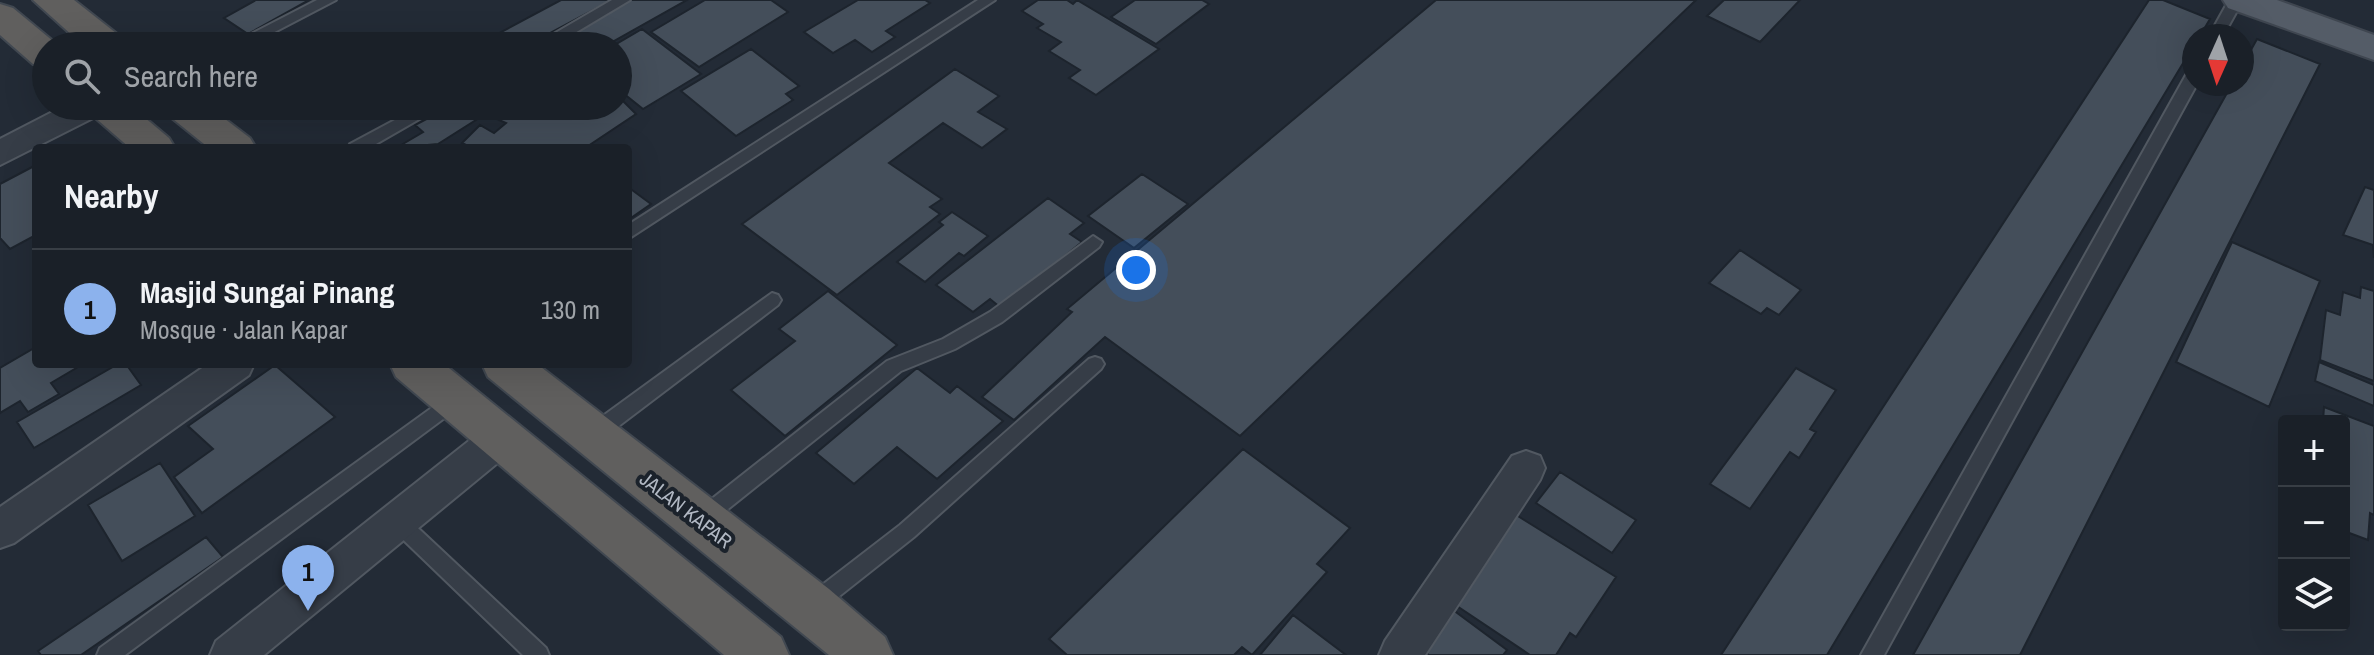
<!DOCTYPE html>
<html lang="en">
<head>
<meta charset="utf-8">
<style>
	:root { --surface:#1a2028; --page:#272d34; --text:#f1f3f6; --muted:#9fa3a8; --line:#383e45; --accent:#8cb2ed }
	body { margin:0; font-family:"Archivo Narrow",sans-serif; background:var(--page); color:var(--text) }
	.controls { position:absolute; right:24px; bottom:24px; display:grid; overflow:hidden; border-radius:8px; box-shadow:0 8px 32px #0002 }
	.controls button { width:72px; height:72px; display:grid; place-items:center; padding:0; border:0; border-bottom:2px solid var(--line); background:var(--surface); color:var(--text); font:40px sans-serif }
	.compass { position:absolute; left:2182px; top:24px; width:72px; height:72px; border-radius:50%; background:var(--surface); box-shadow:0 8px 32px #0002; rotate:183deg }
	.you { position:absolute; left:1136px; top:270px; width:28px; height:28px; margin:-20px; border:6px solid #fff; border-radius:50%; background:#1a73e8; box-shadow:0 0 0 12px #1a73e833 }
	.badge { display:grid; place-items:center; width:52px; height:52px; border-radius:50%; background:var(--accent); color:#111; font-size:26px; font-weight:700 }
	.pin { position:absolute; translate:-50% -66px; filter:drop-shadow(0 2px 4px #0008) }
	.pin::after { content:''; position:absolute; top:42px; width:28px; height:24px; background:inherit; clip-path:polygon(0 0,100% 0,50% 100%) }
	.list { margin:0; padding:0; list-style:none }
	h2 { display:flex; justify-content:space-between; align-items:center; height:104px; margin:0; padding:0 32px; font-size:34px }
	h2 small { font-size:26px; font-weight:400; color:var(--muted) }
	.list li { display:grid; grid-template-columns:52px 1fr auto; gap:24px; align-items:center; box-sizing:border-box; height:120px; padding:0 32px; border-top:2px solid var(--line) }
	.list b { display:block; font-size:30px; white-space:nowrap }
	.list p { margin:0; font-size:26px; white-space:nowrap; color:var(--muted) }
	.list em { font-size:26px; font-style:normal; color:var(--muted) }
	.icon { flex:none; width:44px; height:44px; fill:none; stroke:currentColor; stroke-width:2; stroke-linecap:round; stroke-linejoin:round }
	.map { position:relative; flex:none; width:2374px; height:655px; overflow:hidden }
	.search { position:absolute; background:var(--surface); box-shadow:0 8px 32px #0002; left:32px; top:32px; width:600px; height:88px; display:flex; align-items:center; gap:20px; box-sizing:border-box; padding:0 28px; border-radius:44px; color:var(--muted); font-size:30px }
	.panel { position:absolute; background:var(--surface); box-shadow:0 8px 32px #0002; left:32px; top:144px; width:600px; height:224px; border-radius:8px }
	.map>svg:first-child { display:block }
	.building { fill:#444e5a; stroke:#1d242d; stroke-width:2 }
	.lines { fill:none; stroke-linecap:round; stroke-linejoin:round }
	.service-casing { stroke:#515861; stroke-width:4 }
	.minor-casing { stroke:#515861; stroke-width:4 }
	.primary-casing { stroke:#3f4650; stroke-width:4 }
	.trunk-casing { stroke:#414851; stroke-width:4 }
	.service { fill:#363d47; fill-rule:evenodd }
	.minor { fill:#363d47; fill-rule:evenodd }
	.primary { fill:#545c67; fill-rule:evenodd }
	.trunk { fill:#605f5e; fill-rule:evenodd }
	.labels { text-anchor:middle; stroke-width:8; stroke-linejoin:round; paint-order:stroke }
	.street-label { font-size:20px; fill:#b1b8c3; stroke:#1b222b }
</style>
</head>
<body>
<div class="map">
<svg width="2374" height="655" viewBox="0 0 2374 655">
	<rect width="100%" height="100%" fill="#232b36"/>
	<path class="building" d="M256,0H309L248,34L224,18Z
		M561,0H612L526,46H475Z
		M613,0H687L605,46H528Z
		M705,0H771L788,12L699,67L651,32Z
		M858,0H925L930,3L886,31L895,37L872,52L855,40L833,53L804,32Z
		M1038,0H1067L1073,4L1077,0L1159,49L1096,95L1069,78L1080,70L1049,51L1061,42L1037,28L1043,24L1022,11Z
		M1135,0H1202L1209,4L1156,44L1111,17Z
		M1436,0H1696L1240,436L1105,337L1014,420L982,397L1072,312L1067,309Z
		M1724,0H1800L1760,42L1707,16Z
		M2149,0H2163L2210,19L2200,36H2194V45L1827,655H1721Z
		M642,29L701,74L643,109L618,89V46H613Z
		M2257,39L2320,64L2020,655H1913L2232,84H2242V66Z
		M751,49L799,86L786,94L793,100L736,136L681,91Z
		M955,69L999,96L978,112L1007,129L982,148L943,123L889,163L942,199L930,207L940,214L837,295L742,224Z
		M618,96L636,114L585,148H472L462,143L480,125L494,133L506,123L492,117L513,106H618Z
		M430,106H498L438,144L396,148L423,132L415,125L438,113Z
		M36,165V235L10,249L0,238V184Z
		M1142,174L1188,204L1134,248L1088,216Z
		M628,187L651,204L628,220Z
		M2365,187L2374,190V258L2373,245L2343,235Z
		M1048,198L1084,223L1070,234L1082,242L1001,308L990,299L973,312L936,285Z
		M952,212L988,236L964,256L959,253L925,282L897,262L943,225L939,222Z
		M2232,242L2320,281L2269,407L2176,362Z
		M1740,250L1801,290L1779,315L1767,308L1761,314L1709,283Z
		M2361,287L2374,291V381L2320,360L2326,310L2340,315L2343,292L2360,298Z
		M828,291L897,345L785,436L731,390L795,341L779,329Z
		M36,347V364H83L51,383L59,394L28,412L20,401L0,413V368Z
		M2319,362L2374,385V406L2315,381Z
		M118,364H126L141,385L34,448L17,422Z
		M275,365L335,417L202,513L174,477L213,449L188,426Z
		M917,368L950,393L957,386L1003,421L937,479L897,447L854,484L816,453Z
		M1796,368L1836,390L1810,429L1816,432L1799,458L1790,452L1750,509L1710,484Z
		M2324,407L2374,426V515L2370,513L2368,540L2344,531V421H2323Z
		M1243,449L1350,528L1317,564L1327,572L1252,655L1242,647L1234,655H1067L1049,639Z
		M160,463L195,516L122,561L88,505Z
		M1560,472L1636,520L1612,553L1536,503Z
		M1513,513L1616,577L1576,637L1570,633L1556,655H1530L1448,600Z
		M206,537L223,557L81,655H41L38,651Z
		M1445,604L1507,650L1503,655H1429L1413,643Z
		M1293,615L1346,655H1260Z"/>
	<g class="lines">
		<defs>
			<path id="service" d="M317,0H336L248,46H228Z
				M612,0H630L553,46H533Z
				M978,0H995L628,239V225Z
				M2229,0H2243L2223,36H2209Z
				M2194,70V84H2197L1884,655H1861L2186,75Z
				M421,106H442L369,148H348L350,144Z
				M1093,236L1102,242L1099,247L1002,322L955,349L901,371L708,525L701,528L694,525L691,519L694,513L887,361L943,339L990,312Z
				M772,293L778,295L781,300L778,305L599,441L592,443L585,441L582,435L585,429Z
				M1095,357L1101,359L1104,364L1101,369L914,537L818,613L811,616L804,613L801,606L804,599L900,525L1089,359Z
				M455,391L462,393L464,399L462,405L125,655H97L100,648Z
				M397,512L404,515L546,648L549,655H523L390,527L387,521L390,515Z"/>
			<path id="minor" d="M64,106H106L101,114L0,165V139Z
				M208,364H254L249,375L14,543L0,548V507Z
				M503,420L517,425L522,436L517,447L264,655H210L216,641L489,425Z
				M1526,451L1540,456L1545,468L1540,480L1425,655H1379L1385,641L1512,456Z"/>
			<path id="primary" d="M2223,0H2277L2374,35V60L2228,8Z"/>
			<path id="trunk" d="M33,0H74L121,37L126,46H84Z
				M0,4L13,8L59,46H46V67L33,64L0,35Z
				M87,106H131L169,138L175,148H130L92,115Z
				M163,106H208L250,138L256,148H209L168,115Z
				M390,364H444L781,637L789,655H724L396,377Z
				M482,364H537L829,589L885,637L893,655H829L488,377Z"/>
		</defs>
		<use href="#service" class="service-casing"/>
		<use href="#minor" class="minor-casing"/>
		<use href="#primary" class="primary-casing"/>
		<use href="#trunk" class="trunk-casing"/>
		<use href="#service" class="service"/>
		<use href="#minor" class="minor"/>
		<use href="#primary" class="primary"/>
		<use href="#trunk" class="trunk"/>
	</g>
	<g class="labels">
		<g class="street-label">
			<text transform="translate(686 510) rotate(38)" y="7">JALAN KAPAR</text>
		</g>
	</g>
</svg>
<div class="controls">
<button>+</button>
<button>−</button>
<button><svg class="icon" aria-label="layers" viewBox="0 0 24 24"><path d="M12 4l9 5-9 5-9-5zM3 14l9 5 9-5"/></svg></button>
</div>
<svg class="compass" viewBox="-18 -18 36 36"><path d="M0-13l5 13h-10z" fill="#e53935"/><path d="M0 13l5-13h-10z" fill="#9fa3a8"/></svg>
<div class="you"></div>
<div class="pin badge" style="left:308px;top:611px">1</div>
<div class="search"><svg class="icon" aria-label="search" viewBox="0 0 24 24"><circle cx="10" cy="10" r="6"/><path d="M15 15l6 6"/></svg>Search here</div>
<section class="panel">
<h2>Nearby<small></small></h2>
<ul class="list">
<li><span class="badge">1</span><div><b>Masjid Sungai Pinang</b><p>Mosque · Jalan Kapar</p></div><em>130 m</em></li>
</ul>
</section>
</div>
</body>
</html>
